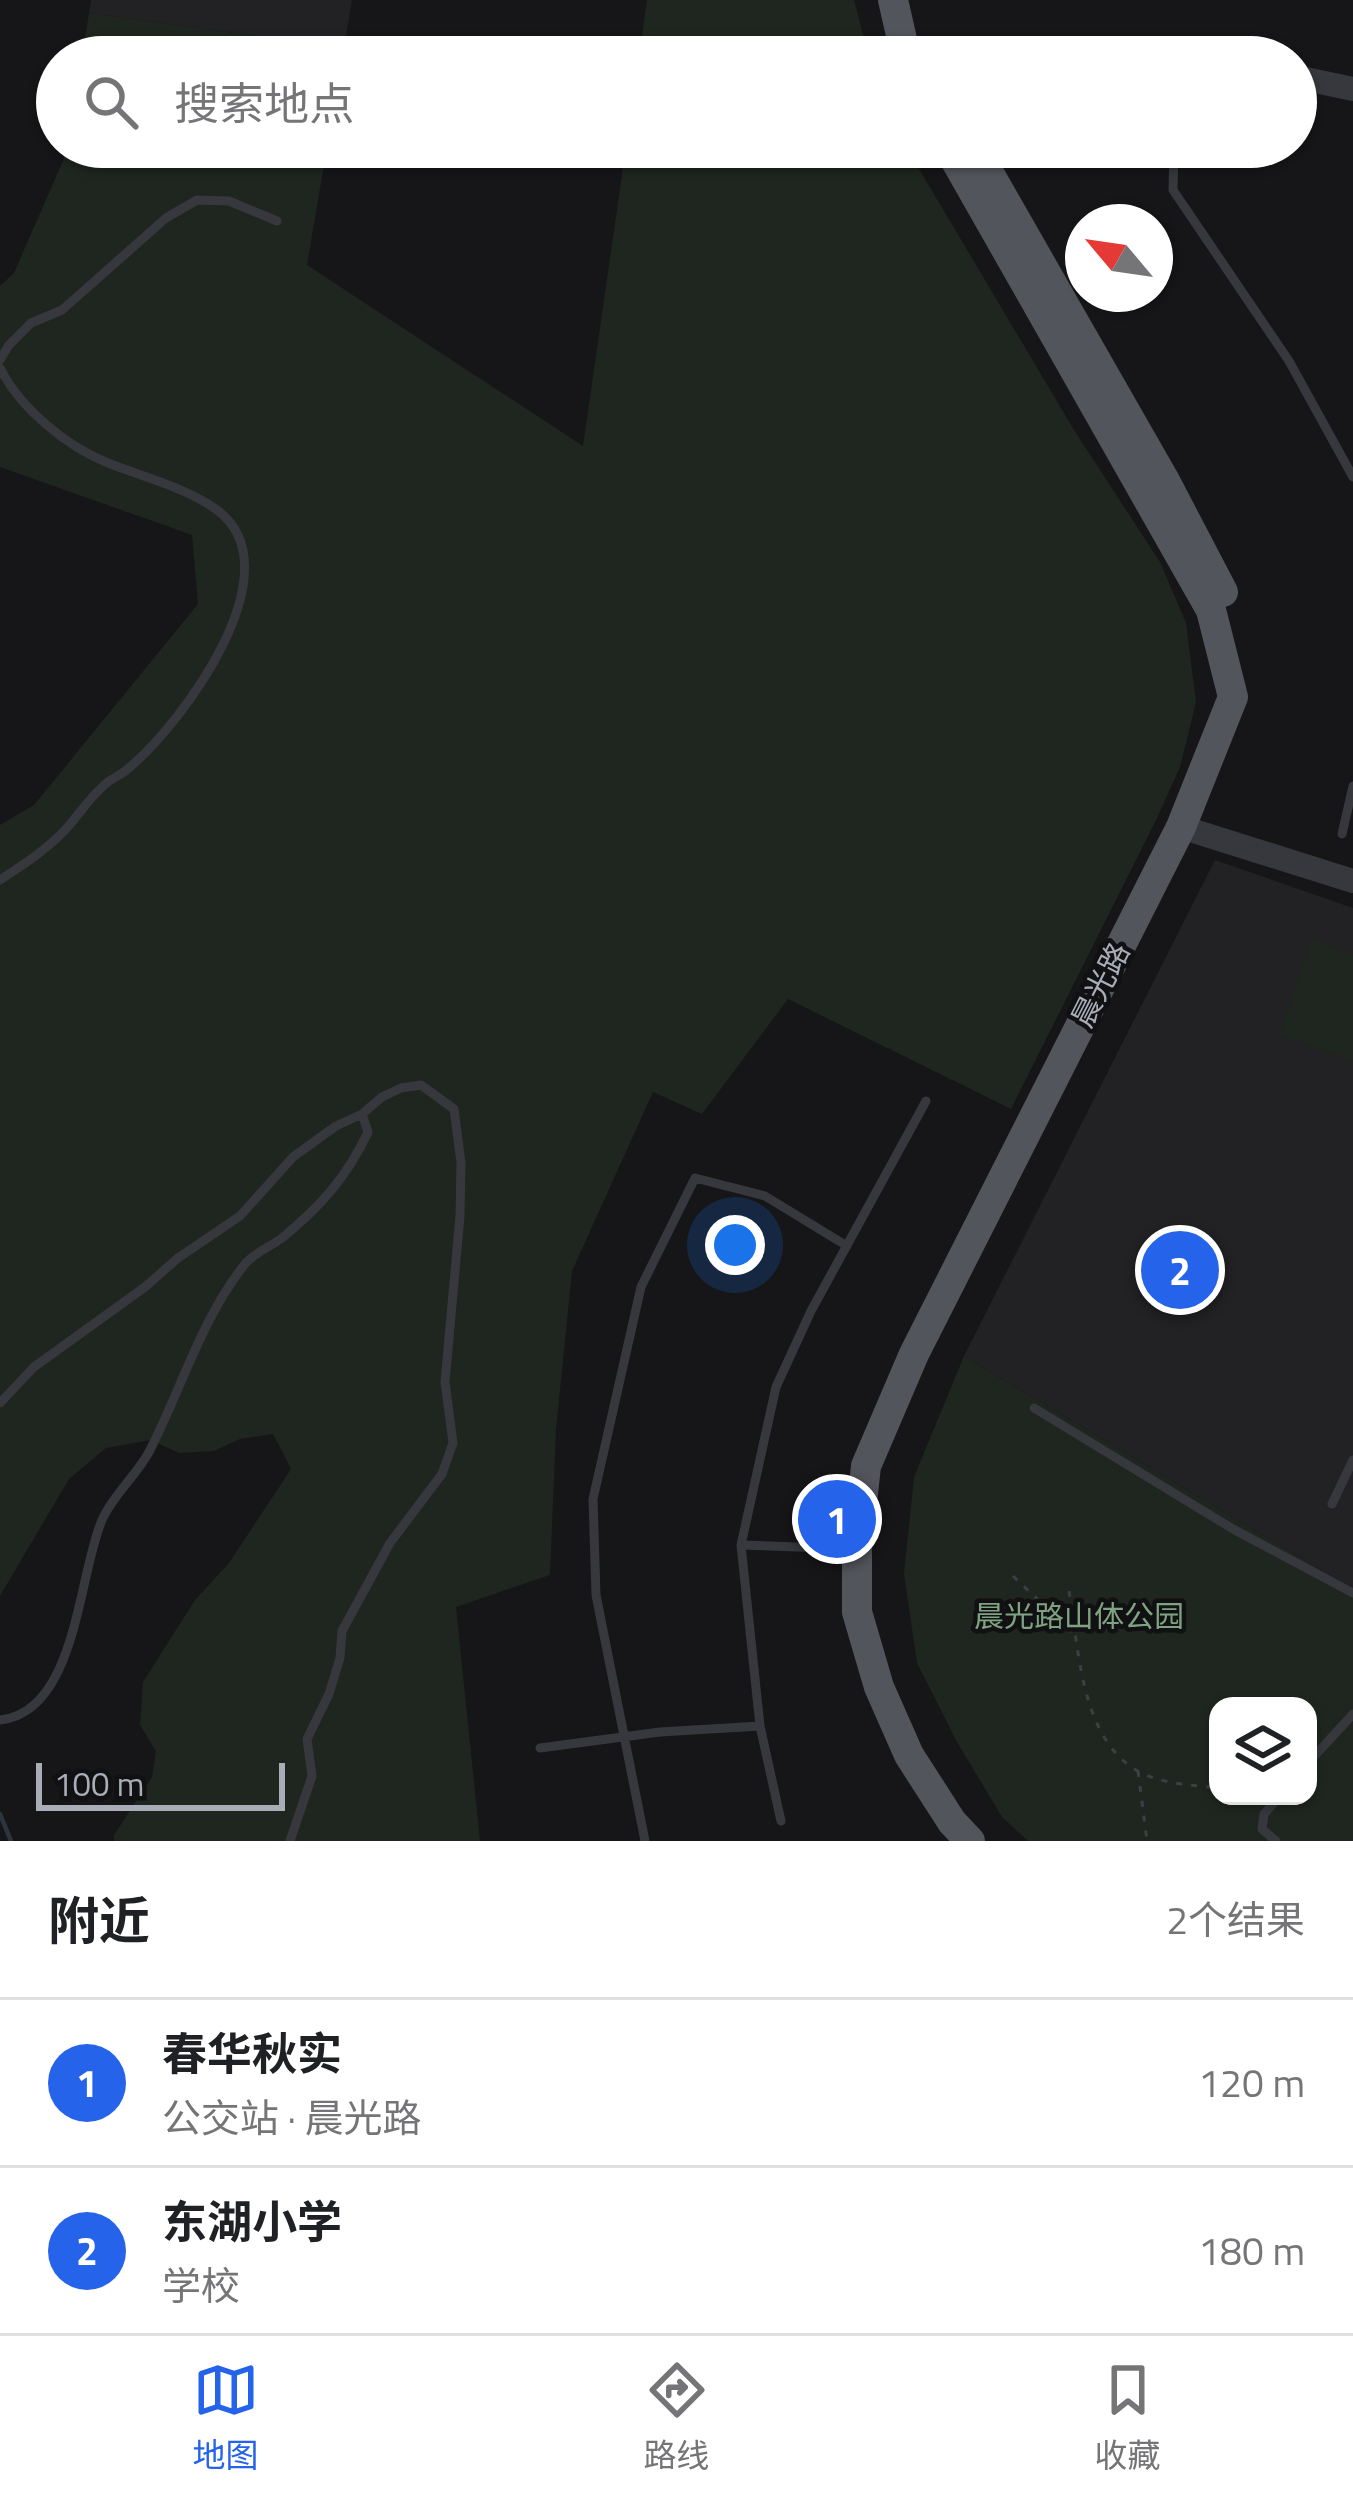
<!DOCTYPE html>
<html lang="zh">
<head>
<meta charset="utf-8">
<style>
	:root { --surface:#fff; --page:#f6f6f6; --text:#202124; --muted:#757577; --line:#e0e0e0; --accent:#2563eb }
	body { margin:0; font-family:"Titillium Web","Noto Sans SC",sans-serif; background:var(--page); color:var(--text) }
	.controls { position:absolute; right:36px; bottom:36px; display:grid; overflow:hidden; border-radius:24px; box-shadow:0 3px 9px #0004 }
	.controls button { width:108px; height:108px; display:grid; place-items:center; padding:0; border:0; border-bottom:3px solid var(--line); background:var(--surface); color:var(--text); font:60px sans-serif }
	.compass { position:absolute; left:1065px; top:204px; width:108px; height:108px; border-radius:50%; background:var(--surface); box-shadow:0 3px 9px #0004; rotate:299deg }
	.scale { position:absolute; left:36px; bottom:30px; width:249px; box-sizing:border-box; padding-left:12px; border:6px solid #a8adb8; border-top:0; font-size:33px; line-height:42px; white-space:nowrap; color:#a8adb8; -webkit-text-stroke:9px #111113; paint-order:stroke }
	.you { position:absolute; left:735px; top:1245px; width:42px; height:42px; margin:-30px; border:9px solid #fff; border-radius:50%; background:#1a73e8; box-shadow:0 0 0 18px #1a73e833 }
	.badge { display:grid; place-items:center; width:78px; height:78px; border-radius:50%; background:var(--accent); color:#fff; font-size:39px; font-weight:700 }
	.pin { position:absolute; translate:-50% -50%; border:6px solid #fff; box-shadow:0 3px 12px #0006 }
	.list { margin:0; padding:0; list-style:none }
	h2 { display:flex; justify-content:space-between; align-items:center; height:156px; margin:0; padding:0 48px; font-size:51px }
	h2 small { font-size:39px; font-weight:400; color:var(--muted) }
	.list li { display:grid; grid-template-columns:78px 1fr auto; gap:36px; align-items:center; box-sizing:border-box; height:168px; padding:0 48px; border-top:3px solid var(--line) }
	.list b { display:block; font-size:45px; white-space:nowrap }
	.list p { margin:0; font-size:39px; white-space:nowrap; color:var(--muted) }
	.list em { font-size:39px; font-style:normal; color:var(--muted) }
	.icon { flex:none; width:66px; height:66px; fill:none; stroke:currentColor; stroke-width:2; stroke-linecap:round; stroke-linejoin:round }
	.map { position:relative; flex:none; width:1353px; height:1841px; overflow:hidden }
	.search { position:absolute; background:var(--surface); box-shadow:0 3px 9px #0004; left:36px; right:36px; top:36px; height:132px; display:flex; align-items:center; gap:30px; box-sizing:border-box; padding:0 42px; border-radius:66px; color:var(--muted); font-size:45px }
	.sheet { height:492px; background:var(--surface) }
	nav { display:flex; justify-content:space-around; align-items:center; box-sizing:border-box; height:168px; border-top:3px solid var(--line); background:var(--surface); font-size:33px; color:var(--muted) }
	nav a { display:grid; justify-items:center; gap:6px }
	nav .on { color:var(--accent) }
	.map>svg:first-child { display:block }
	.built { fill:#222225 }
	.green { fill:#1e261f; fill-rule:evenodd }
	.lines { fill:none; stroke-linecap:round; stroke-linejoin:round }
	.stream { stroke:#2c353c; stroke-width:4.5 }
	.path { stroke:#3d3f44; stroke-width:3; stroke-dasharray:6 9; stroke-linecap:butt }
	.service { stroke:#37383d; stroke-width:9 }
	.tertiary { stroke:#37383d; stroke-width:24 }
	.primary { stroke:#53555c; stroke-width:30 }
	.labels { text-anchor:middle; stroke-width:9; stroke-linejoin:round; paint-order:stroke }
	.street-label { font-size:30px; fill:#a8adb8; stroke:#111113 }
	.park-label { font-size:30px; fill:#7fa381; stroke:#111113 }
</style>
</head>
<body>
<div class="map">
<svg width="1353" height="1841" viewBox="0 0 1353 1841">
	<rect width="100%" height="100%" fill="#161618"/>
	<path class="built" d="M91,0H352L344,48L89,13Z
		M1215,860L1353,908V1589L964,1356Z"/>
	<path class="green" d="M647,0H854L869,57H639Z
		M89,13L344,48L342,57H82Z
		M69,147H327L307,265L583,446L626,147H906L1074,430L1160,562L1186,623L1196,702L1180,767L1157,818L1011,1109L788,999L702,1114L653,1092L572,1271L556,1429L550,1575L456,1607L480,1841H114V1835L152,1777L156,1751L140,1725L143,1682L195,1600L229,1563L291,1469L273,1434L240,1439L214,1451L179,1453L151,1440L106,1448L69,1479L0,1596V825L34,805L198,604L192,535L0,467V286L14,273Z
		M1312,939L1353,954V1061L1279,1035Z
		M964,1356L1353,1589V1841H1028L1002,1817L957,1742L917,1663L904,1574L914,1477ZM1218,1706H1308V1796H1218Z"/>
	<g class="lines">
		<path class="stream" d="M0,1814L11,1841"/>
		<path class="path" d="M1013,1576L1076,1636
			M1069,1591C1079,1648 1080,1736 1136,1770C1159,1784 1192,1785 1218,1788
			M1138,1771L1147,1841"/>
		<path class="service" d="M1174,147L1173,190L1289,361L1353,477
			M0,360L9,345L31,323L62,310L166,218L197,200L229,201L277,221
			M0,368C20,408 66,446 108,463C143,477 185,487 217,510C297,569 183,722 130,767C124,773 115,777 108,782C91,795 79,815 65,830C46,850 23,865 0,880
			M1342,834L1353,786
			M0,1403L34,1367L145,1287L178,1258L240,1216L293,1157L336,1126L362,1114L382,1097L401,1088L421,1085L454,1109L461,1163L460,1216L445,1382L453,1443L442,1474L390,1543L342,1631L340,1658L329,1694L307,1739L312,1776L290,1841
			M1034,1408L1233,1529L1353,1593
			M1332,1504L1353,1460
			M741,1545L852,1549
			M0,1720C77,1712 78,1575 102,1520C113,1495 136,1476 149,1452C181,1390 201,1319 245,1264C255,1252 270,1247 282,1238C320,1207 347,1177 368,1132L362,1114
			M540,1748L660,1732L760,1726
			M1308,1763L1353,1714
			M781,1821L760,1726L741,1545L776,1387L811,1311L926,1101
			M645,1841L596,1595L593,1499L641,1287L695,1178L765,1196L847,1246
			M1276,1841L1262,1829L1264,1814L1280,1796"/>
		<path class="tertiary" d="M1164,57L1180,53L1198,57
			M1296,77L1353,89
			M1181,827L1353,881"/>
		<path class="primary" d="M893,0L906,57
			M948,147L1211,610L1233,697L1181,827L914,1354L866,1466L857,1549V1612L879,1687L909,1755L952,1822L970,1841
			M974,147L1165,481L1223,592"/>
	</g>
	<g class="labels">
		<g class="street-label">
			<text transform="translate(1101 985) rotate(-63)" y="10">晨光路</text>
		</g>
		<g class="park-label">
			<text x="1079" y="1627">晨光路山体公园</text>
		</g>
	</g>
</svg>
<div class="controls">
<button><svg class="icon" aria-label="layers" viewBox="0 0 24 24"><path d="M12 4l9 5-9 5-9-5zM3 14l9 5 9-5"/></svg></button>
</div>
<svg class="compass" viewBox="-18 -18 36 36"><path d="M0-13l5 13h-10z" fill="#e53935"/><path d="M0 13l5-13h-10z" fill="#757577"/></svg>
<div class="scale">100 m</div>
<div class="you"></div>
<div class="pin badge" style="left:837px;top:1519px">1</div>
<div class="pin badge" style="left:1180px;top:1270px">2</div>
<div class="search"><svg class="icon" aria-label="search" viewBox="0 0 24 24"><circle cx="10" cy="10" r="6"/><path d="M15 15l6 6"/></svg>搜索地点</div>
</div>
<section class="sheet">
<h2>附近<small>2个结果</small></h2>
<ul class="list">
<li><span class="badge">1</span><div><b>春华秋实</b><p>公交站 · 晨光路</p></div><em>120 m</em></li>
<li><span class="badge">2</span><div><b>东湖小学</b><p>学校</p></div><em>180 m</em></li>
</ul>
</section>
<nav>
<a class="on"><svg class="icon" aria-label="map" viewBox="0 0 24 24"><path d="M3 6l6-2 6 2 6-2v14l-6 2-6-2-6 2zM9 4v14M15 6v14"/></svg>地图</a>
<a><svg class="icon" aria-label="directions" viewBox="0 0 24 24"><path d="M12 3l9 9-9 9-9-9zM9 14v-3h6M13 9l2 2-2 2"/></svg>路线</a>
<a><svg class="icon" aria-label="saved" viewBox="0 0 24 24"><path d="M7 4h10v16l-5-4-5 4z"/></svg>收藏</a>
</nav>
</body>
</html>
